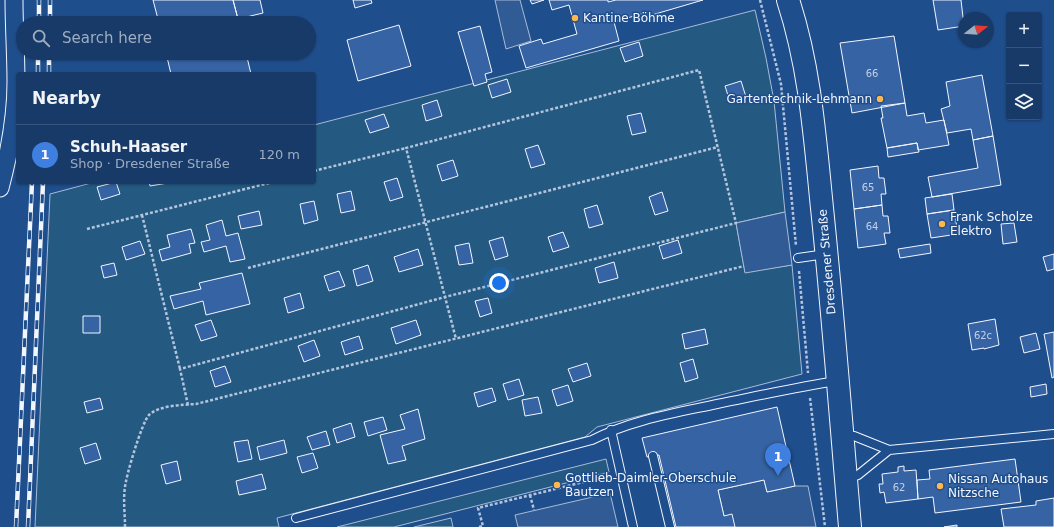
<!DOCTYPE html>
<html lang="en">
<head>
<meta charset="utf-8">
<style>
	:root { --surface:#173a69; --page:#244571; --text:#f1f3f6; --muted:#9eadc0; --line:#36547d; --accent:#e797bd }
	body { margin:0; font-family:"DejaVu Sans",sans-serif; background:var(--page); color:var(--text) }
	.controls { position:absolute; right:12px; top:12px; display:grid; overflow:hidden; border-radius:4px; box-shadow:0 1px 3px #0004 }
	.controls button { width:36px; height:36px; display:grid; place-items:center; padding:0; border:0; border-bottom:1px solid var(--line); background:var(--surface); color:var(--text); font:20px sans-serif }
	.compass { position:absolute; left:958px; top:12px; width:36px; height:36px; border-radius:50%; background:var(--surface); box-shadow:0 1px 3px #0004; rotate:73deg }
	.you { position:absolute; left:499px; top:283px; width:14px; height:14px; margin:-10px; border:3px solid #fff; border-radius:50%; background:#1a73e8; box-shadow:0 0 0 6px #1a73e833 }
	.badge { display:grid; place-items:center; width:26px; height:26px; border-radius:50%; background:var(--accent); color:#fff; font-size:13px; font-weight:700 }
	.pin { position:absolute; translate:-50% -33px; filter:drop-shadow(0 1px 2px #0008) }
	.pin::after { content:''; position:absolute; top:21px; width:14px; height:12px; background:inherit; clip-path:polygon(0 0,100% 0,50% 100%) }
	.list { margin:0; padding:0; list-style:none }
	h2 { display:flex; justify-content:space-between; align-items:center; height:52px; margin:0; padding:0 16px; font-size:17px }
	h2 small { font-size:13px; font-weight:400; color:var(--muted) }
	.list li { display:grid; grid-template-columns:26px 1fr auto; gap:12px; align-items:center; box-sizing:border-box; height:60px; padding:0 16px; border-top:1px solid var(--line) }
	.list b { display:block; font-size:15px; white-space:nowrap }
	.list p { margin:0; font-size:13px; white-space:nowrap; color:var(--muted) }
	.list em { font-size:13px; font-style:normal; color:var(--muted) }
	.icon { flex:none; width:22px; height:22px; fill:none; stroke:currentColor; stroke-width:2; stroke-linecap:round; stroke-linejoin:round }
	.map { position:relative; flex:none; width:1054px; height:527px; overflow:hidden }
	.search { position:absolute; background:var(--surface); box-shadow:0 1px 3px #0004; left:16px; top:16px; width:300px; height:44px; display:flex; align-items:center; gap:10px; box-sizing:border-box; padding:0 14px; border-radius:22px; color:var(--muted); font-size:15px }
	.panel { position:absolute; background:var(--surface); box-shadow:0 1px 3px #0004; left:16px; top:72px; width:300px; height:112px; border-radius:4px }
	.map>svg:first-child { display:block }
	.green { fill:#245a82; stroke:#a8bbd7 }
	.parking { fill:#305b95; stroke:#a8bbd7 }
	.building { fill:#3563a3; stroke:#f2f6ff }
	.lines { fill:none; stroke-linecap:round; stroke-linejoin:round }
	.service-casing { stroke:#f2f6ff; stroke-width:10 }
	.minor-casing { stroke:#f2f6ff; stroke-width:19 }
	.secondary-casing { stroke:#f2f6ff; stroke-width:24 }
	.path { stroke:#b3c4dc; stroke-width:2.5; stroke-dasharray:3 2; stroke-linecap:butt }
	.service { stroke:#1f4e8c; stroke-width:8 }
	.minor { stroke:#1f4e8c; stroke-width:17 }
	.secondary { stroke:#1f4e8c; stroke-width:22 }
	.rail-casing { stroke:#f2f6ff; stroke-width:4.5 }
	.rail { stroke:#1f4e8c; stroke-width:3; stroke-dasharray:9; stroke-linecap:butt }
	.poi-dot { fill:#ffb74d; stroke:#1f4e8c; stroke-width:1.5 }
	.labels { text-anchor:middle; stroke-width:3; stroke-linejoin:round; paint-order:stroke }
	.number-label { font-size:10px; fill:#c3d1e8 }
	.poi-label { font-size:12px; fill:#f2f6ff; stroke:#1f4e8c; text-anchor:start }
	.street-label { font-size:12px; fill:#f2f6ff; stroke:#1f4e8c }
</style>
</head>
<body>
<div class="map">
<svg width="1054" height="527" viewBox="0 0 1054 527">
	<rect width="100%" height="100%" fill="#1f4e8c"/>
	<path class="green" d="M755,10L766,58L774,101L785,212L736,223L745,272L792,265L802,374L597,427L585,437L277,518L279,527H35L50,194L95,182H314V125Z
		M606,459L609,472L394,527H337Z
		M451,518L453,527H414Z"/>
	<path class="parking" d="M495,0H520L531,41L506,49Z
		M785,212L792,265L745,273L736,223Z
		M764,480L767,492L795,486H808L816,527H735L724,516L718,490Z
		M610,493L618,527H518L515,515Z"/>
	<path class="building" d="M153,0H233L239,23H159Z
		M233,0H260L263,13L238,19Z
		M353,0H371L372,3L355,8Z
		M530,0H544L532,4Z
		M549,0H608V2L616,0H703L645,17L644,13L614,22L619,41L526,68L519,46L541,39L543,44L577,34L569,5L552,10Z
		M933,0H961L964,26L938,30Z
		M399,25L411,66L358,81L347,40Z
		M480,26L492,72L485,74L487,82L474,86L458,32Z
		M894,36L905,103L852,113L840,43Z
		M639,42L643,56L625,62L620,48Z
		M166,53H246L251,74H171Z
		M982,75L993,136L973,140L971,129L947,133L941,109L950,106L946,82Z
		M507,79L511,92L492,98L488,85Z
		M741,81L746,97L730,102L725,86Z
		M437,100L442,116L426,121L422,105Z
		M905,103L907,116L924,113L926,123L944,120L949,145L918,150L917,143L887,148L881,118H883L881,106Z
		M641,113L646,132L632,135L627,116Z
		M384,114L389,127L370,133L365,120Z
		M993,136L1001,185L932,197L928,177L978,168L973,140Z
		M917,143L919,152L888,157L887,148Z
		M538,145L545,164L531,168L525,149Z
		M453,160L458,176L442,181L437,165Z
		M878,166L879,178H884L886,194H881L882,205L854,209L850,170Z
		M397,178L403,197L390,201L384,182Z
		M116,182L120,194L101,200L97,187Z
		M149,182H168V183L150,186Z
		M351,191L355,210L341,213L337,194Z
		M662,192L668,211L655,215L649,197Z
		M952,194L954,210L927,214L925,198Z
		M314,201L318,220L304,224L300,204Z
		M597,205L603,224L589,228L584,209Z
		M882,205L883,216H888L890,233H884L886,244L858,248L854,209Z
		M954,210L958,234L931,238L927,214Z
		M259,211L262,225L241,229L238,216Z
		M222,220L226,236L238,233L245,259L230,262L226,246L204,252L201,242L210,240L206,225Z
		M1014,223L1017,242L1003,244L1001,224Z
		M191,229L195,243L189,244L191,253L162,261L159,250L170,247L167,235Z
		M563,232L569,247L553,252L548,237Z
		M503,237L508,256L495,260L489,241Z
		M678,240L682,253L663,259L659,246Z
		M140,241L145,254L126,260L122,247Z
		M469,243L473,263L459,265L455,246Z
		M930,244L931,253L900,258L898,249Z
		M418,249L423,265L399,272L394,257Z
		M1054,254V269L1047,271L1043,257Z
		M614,262L618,278L599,283L595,268Z
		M114,263L117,275L104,278L101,266Z
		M368,265L373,281L357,286L353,270Z
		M339,271L345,286L329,291L324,276Z
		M242,273L250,304L206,315L203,301L174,309L170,296L201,289L199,283Z
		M300,293L304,308L288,313L284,298Z
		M488,298L492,313L480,317L475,301Z
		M83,316H100V333H83Z
		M995,319L999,345L984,349V348L972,350L968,324Z
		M211,320L217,336L201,341L195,325Z
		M416,320L421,335L396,344L391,328Z
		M705,329L708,344L685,349L682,334Z
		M1054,332V377L1052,378L1044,334Z
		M1036,333L1040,349L1024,353L1020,337Z
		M359,336L363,349L345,355L341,342Z
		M314,340L320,356L304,362L298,346Z
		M693,359L698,378L685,382L680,363Z
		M587,363L591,376L573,382L568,369Z
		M225,366L231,382L215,387L210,371Z
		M519,379L524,395L508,400L503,384Z
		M1046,384L1047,394L1031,397L1030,387Z
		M568,385L573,401L557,406L552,390Z
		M492,388L496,401L478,407L474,393Z
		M538,397L542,413L525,416L522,400Z
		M100,398L103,409L87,413L84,402Z
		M777,407L795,486L767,492L764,480L718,490L724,516L732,514L735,527H676L659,455L647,457L642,438Z
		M418,409L425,439L402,446L406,460L388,464L380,435L405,429L400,415Z
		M383,417L387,430L368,436L364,422Z
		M351,423L355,437L337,443L333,429Z
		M326,431L330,445L312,450L307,437Z
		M248,440L252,459L238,462L234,442Z
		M284,440L287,453L260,460L257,447Z
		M96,443L101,459L85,464L80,448Z
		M313,453L318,468L302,473L297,457Z
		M1015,459L1021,502L935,513L933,497L918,499L917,480L930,479L929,470Z
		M177,461L181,480L166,484L161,465Z
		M904,466V471L916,470L918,499L886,503L884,492L880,493L879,484H883L882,474L898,472V467Z
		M262,474L266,489L239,495L236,481Z
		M1054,498V527H1004L1001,509L1036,505V501Z
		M957,525V527H944Z"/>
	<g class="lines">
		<defs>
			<path id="service" d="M798,258L826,254
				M611,430L633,527
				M843,435L854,436L889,450L1054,434
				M653,456L670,527
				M847,479L858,475L889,450
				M296,518L592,440C631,420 675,413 717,404C757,396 797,387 837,381"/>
			<path id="minor" d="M0,188C9,154 16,117 16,82C16,55 14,27 14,0"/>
			<path id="secondary" d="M788,0C810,67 815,138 822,208C833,314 841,421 850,527"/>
		</defs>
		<use href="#service" class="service-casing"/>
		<use href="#minor" class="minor-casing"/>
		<use href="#secondary" class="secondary-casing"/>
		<path class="path" d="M760,0L781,84L796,246
			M314,171L406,148
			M142,215L180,369
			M87,229L273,182
			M248,268L718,147
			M799,271L808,373
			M810,398L825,527
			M188,405L180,369L445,297L736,223L699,70L406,148L456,339
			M530,495L534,510
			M125,527C125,514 123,500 125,487C126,476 142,422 149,415C159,405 183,405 196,404L744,266
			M479,527L483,526L478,508L608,476"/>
		<use href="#service" class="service"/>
		<use href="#minor" class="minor"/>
		<use href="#secondary" class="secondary"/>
		<defs>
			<path id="rail" d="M39,23V0
				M50,23V0
				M38,74V53
				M49,74V53
				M16,527L32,182
				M28,527L43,182"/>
		</defs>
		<use href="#rail" class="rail-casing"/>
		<use href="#rail" class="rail"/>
	</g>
	<g class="poi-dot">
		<circle cx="575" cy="18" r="4"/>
		<circle cx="880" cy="99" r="4"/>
		<circle cx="942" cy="224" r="4"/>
		<circle cx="557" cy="485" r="4"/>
		<circle cx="940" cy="486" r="4"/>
	</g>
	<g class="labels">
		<g class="number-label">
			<text x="872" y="77">66</text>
			<text x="868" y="191">65</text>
			<text x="872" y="230">64</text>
			<text x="983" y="339">62c</text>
			<text x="899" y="491">62</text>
		</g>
		<g class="poi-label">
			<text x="583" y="22">Kantine Böhme</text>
			<text x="872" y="103" text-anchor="end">Gartentechnik-Lehmann</text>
			<text x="950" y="221">Frank Scholze<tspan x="950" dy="14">Elektro</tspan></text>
			<text x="565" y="482">Gottlieb-Daimler-Oberschule<tspan x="565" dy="14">Bautzen</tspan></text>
			<text x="948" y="483">Nissan Autohaus<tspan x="948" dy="14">Nitzsche</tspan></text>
		</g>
		<g class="street-label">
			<text transform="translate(827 262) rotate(-95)" y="4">Dresdener Straße</text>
		</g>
	</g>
</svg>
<div class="controls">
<button>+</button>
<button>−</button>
<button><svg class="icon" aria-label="layers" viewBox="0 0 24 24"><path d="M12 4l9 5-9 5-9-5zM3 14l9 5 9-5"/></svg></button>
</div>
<svg class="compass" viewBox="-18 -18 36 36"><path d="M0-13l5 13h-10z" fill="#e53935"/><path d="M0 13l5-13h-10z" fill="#9eadc0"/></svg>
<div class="you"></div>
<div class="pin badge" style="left:778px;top:476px;background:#3f7fe0">1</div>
<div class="search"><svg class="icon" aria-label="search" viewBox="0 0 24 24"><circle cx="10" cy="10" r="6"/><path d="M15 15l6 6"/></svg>Search here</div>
<section class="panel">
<h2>Nearby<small></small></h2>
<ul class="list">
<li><span class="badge" style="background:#3f7fe0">1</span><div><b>Schuh-Haaser</b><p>Shop · Dresdener Straße</p></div><em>120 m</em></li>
</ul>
</section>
</div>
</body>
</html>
